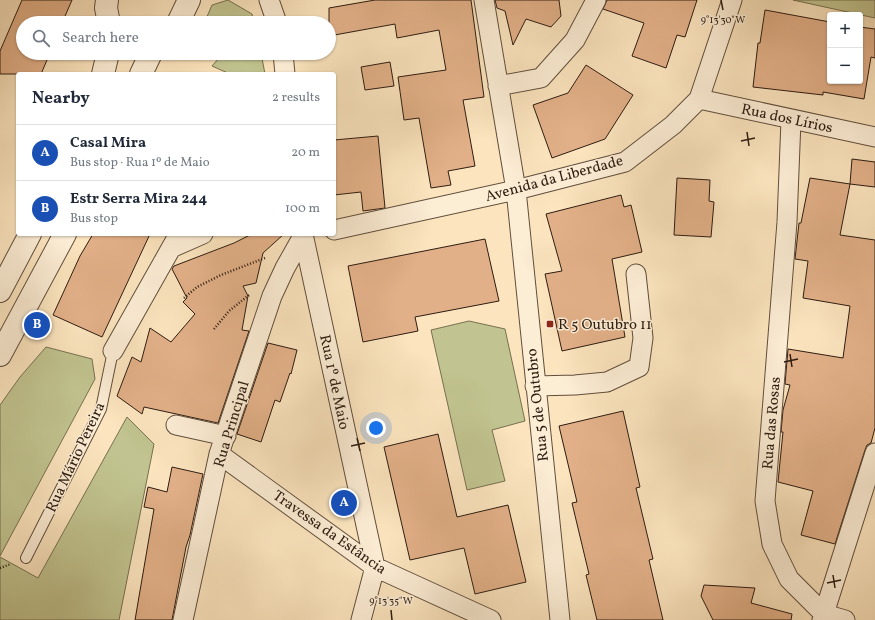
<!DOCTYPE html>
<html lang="en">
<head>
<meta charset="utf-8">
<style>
	:root { --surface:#fff; --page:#f2f2f3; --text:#1f2937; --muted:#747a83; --line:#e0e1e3; --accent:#8f2418 }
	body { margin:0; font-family:Vollkorn,serif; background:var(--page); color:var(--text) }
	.controls { position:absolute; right:12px; top:12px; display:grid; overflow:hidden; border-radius:4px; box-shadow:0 1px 3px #0004 }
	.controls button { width:36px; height:36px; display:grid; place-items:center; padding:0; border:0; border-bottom:1px solid var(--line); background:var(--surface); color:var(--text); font:20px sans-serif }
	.you { position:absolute; left:376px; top:428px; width:14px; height:14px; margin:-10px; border:3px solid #fff; border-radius:50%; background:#1a73e8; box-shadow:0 0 0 6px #1a73e833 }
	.badge { display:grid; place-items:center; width:26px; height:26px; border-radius:50%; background:var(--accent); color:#fff; font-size:13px; font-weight:700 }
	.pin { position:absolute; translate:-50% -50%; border:2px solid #fff; box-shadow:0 1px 4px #0006 }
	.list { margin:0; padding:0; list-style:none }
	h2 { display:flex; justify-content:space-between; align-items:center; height:52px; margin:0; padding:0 16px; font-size:17px }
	h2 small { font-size:13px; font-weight:400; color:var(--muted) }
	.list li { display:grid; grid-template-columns:26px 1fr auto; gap:12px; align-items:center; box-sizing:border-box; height:56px; padding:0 16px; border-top:1px solid var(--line) }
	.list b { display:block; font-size:15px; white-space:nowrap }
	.list p { margin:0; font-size:13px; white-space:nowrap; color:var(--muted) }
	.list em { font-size:13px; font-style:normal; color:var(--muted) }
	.icon { flex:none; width:22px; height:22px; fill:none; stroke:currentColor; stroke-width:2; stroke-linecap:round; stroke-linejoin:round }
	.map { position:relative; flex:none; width:875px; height:620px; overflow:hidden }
	.search { position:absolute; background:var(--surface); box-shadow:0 1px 3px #0004; left:16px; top:16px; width:320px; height:44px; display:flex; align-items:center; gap:10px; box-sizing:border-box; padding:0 14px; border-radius:22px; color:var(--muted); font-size:15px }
	.panel { position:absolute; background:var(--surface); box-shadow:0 1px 3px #0004; left:16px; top:72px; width:320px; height:164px; border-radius:4px }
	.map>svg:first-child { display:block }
	.green { fill:#c1c490; stroke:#777050 }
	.building { fill:#e2b088; stroke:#2d1c11 }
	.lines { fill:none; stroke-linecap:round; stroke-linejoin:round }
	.service-casing { stroke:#604e3c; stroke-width:12 }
	.minor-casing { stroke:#604e3c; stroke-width:21 }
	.tertiary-casing { stroke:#604e3c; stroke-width:24 }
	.path { stroke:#2d1c11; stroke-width:2.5; stroke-dasharray:1 2; stroke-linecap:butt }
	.service { stroke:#fcedd5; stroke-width:10 }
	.minor { stroke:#fcedd5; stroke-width:19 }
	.tertiary { stroke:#fcedd5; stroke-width:22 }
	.ticks { fill:none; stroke:#2d1c11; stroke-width:1.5 }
	.poi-dot { fill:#8f2418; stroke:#fcedd5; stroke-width:1.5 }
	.labels { text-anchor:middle; stroke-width:3; stroke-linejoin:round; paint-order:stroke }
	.street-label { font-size:15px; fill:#2d1c11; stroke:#fcedd5 }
	.poi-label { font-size:15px; fill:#2d1c11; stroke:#fcedd5; text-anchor:start }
	.ticks-label { font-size:10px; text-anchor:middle; fill:#2d1c11; stroke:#fcedd5; stroke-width:3; stroke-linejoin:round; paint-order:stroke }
</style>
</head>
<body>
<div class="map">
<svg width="875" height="620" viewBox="0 0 875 620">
	<rect width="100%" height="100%" fill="#fbe4be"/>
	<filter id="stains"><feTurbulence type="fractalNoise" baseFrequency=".005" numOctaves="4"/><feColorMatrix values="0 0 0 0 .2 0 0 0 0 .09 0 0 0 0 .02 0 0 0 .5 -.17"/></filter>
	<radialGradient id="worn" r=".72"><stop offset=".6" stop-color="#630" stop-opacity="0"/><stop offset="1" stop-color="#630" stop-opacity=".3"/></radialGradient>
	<path class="green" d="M228,0L252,14L254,23H214L206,19L212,5Z
		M793,0H875V18Z
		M232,53H261L265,74H230L212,66L219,58Z
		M469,321L505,329L525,421L492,430L505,481L467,490L431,330Z
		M46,347L92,359L95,379L0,556V405L20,377Z
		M127,417L154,444L119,620H0V557L38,578Z"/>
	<path class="building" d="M22,0H72L62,23H23V53H50L41,74H0V51Z
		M375,0H471L484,97L463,100L475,166L448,171L451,185L431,188L419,118L404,120L398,77L446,70L439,30L397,38L395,24L329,36V8Z
		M495,0H559L561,16L551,27L526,19L513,45L505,11L497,8Z
		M607,0H697L685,37L677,35L666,68L632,56L644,23L603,9Z
		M765,10L830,22V81H860V27L875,29V58L871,57L864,99L823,92V95L753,87L758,43H760Z
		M390,62L394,86L365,90L361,67Z
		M586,65L633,95L605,139L552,158L533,105L568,93Z
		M378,136L385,208L363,211L361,192L334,195V140Z
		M852,159L875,162V187L850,184Z
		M677,178L710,180L709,201L714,202L711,237L674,235Z
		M810,178L850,184L840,235L875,240V428L871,443L867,445L865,450L835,544L801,535L813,491L778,482L783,432H781L783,410L790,385L785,384L788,349L843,358L850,306L803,298L808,261L795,259L799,223H801Z
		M621,195L624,207L631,205L642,252L612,259L625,337L562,351L545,274L562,271L546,214Z
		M93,234H150L102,337L53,315L80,256Z
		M252,234H284L263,253L256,283L243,286L248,296L242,330L249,331L218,423L144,407L142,414L117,396L132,357L141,362L150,328L171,342L195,314L183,302L187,298L172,269L174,266L234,243Z
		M485,239L499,301L415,317L418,331L363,342L348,266Z
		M268,343L297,350L291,374L290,373L280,402L275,400L261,442L237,434Z
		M623,411L640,487L636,488L653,559L649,560L663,620H597L586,575L589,574L572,503L577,502L559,426Z
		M438,434L457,517L508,505L526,582L475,594L464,548L410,560L384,447Z
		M172,467L203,474L190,535L186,547L172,620H135L154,509L144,507L148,487L167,492Z
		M704,585L755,588L751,603L792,614L791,620H713L701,596Z"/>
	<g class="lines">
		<defs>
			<path id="service" d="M26,558L101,409L113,351"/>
			<path id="minor" d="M269,0L277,23
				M484,0L516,190L560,620
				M283,53L285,74
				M498,86L541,78L575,40L596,0
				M699,99L875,137
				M791,120L787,222L765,501L772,544L789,579L824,614L845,620
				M334,230L516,190L625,162L673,125L699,99L732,0
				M303,234L375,567L361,620
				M171,248L203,234
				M113,351L179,234
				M535,386L575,385L607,382L639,367L643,338L636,274
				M176,425L226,436
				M219,454L375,567L491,620
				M183,620L219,454L272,296L285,268L303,236
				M822,620L875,453"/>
			<path id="tertiary" d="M107,0L106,8L109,23
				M178,23L189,0
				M103,74L108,53
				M141,74L151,53
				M0,291L30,234
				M0,355L65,234"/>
		</defs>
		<use href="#service" class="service-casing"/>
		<use href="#minor" class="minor-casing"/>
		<use href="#tertiary" class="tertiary-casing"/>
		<path class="path" d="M184,298L197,287L221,275L265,258
			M214,329L229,311L249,295
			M0,568L11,564"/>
		<use href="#service" class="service"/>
		<use href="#minor" class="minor"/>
		<use href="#tertiary" class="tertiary"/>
	</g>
	<path class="ticks" d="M721,0L723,10M747,132L749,146M741,141L755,138M790,354L792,367M784,362L798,359M357,438L360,451M351,446L365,443M833,575L835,588M827,583L841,580M391,610L392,620"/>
	<rect class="poi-dot" x="546" y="320" width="8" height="8" rx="2"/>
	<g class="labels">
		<g class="street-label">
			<text transform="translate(787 118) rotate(12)" y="5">Rua dos Lírios</text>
			<text transform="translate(554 178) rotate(-15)" y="5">Avenida da Liberdade</text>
			<text transform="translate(335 382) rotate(78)" y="5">Rua 1º de Maio</text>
			<text transform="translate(537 405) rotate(-96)" y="5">Rua 5 de Outubro</text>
			<text transform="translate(771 423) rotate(-85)" y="5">Rua das Rosas</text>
			<text transform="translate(231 424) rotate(-73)" y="5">Rua Principal</text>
			<text transform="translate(75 457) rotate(-65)" y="5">Rua Mário Pereira</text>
			<text transform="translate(330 532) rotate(35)" y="5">Travessa da Estância</text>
		</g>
		<g class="poi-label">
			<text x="558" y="329">R 5 Outubro 11</text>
		</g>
	</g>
	<g class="ticks-label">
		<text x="723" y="23">9°13'30"W</text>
		<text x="391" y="604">9°13'35"W</text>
	</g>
	<rect width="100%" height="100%" filter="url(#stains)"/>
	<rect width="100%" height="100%" fill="url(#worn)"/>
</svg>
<div class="controls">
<button>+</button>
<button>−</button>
</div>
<div class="you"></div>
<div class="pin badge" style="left:344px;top:503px;background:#1a4fb4">A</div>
<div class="pin badge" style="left:37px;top:325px;background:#1a4fb4">B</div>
<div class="search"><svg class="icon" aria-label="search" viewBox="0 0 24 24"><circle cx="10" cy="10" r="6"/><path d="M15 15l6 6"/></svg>Search here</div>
<section class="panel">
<h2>Nearby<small>2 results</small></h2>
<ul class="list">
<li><span class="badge" style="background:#1a4fb4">A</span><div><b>Casal Mira</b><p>Bus stop · Rua 1º de Maio</p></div><em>20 m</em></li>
<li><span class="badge" style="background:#1a4fb4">B</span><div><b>Estr Serra Mira 244</b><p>Bus stop</p></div><em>100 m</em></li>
</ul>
</section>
</div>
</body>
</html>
